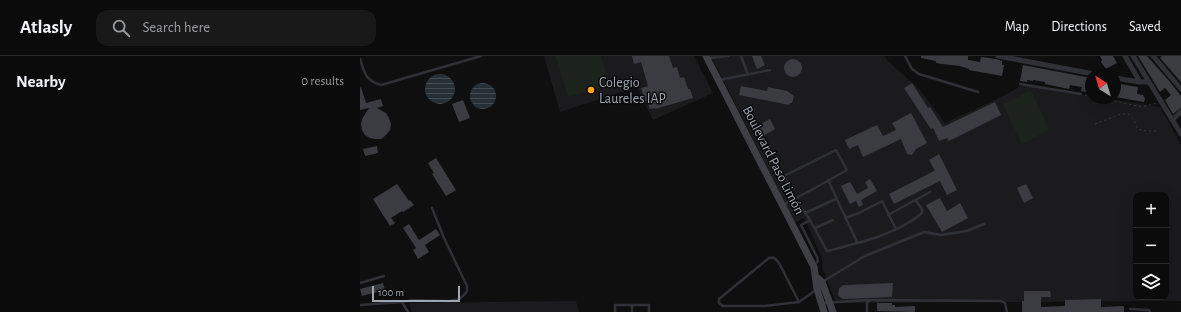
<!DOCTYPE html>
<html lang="en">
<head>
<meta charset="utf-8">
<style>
	:root { --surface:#0b0b0c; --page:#19191a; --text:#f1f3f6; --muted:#9a9b9d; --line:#2b2b2d }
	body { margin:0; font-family:"Alegreya Sans",sans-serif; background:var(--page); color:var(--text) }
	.controls { position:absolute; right:12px; bottom:12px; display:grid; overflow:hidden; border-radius:8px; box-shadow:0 4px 16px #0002 }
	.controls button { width:36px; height:36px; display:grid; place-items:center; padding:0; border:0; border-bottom:1px solid var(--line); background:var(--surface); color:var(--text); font:20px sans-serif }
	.compass { position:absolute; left:725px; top:12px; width:36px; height:36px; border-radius:50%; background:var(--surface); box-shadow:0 4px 16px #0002; rotate:323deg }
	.scale { position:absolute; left:12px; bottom:10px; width:88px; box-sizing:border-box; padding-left:4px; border:2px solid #9fa6b2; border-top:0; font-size:11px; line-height:14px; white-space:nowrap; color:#9fa6b2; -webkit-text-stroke:3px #0a0a0b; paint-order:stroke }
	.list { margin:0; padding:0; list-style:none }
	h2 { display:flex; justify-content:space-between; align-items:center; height:52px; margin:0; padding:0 16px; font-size:17px }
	h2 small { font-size:13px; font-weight:400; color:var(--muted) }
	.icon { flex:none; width:22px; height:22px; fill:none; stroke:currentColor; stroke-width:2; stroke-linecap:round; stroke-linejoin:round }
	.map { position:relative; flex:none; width:821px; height:256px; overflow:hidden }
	header { display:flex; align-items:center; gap:24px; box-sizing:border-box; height:56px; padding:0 20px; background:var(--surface); border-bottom:1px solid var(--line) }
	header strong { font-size:19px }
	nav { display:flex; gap:22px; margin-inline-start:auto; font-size:14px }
	.search { width:280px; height:36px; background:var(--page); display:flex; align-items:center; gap:10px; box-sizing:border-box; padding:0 14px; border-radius:12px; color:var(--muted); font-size:15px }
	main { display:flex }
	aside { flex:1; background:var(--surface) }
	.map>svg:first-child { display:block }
	.built { fill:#1b1b1d; fill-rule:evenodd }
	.garden { fill:#1b231c }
	.water { fill:url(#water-rules) }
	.building { fill:#3b3c41 }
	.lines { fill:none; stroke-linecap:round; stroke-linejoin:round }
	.path { stroke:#36383d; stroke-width:1; stroke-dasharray:2 3; stroke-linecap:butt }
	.lane { stroke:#303136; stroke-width:2.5 }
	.street { stroke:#303136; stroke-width:5 }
	.secondary { stroke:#3e4046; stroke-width:7 }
	.poi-dot { fill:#fea619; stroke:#0a0a0b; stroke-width:1.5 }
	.labels { text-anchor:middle; stroke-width:3; stroke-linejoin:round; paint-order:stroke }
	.poi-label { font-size:14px; fill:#9fa6b2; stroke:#0a0a0b; text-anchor:start }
	.street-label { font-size:14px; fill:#9fa6b2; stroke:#0a0a0b }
</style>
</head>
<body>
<header>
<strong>Atlasly</strong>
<div class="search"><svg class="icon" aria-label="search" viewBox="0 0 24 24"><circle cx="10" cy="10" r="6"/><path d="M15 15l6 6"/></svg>Search here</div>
<nav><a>Map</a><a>Directions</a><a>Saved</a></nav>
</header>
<main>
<aside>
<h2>Nearby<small>0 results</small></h2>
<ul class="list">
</ul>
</aside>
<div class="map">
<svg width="821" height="256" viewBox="0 0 821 256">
	<defs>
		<pattern id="water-rules" width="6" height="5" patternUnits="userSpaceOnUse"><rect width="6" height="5" fill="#273036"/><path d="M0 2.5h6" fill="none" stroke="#434b51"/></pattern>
	</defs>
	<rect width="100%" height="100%" fill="#0f0f10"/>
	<path class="built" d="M184,0H334L353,37L293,64L277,31L200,56Z
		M351,0H525L527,4L560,34L585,67L637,43L663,29L731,40V42H744L800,51L821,88V245L476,247L462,211V202L444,162L435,167ZM776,139H806V241H776Z
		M216,245L219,256H52L49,247Z"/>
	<path class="garden" d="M196,0H241L250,29L208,41Z
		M671,34L689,74L662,88L643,48Z"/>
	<path class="water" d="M65 33a15 15 0 1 1 30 0a15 15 0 1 1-30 0Z
		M110 40a13 13 0 1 1 26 0a13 13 0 1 1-26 0Z"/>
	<path class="building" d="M272,0H309L313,12L317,11L320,22L324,21L328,33H330L333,42L295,53V52L290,53L287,45H285L281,32L288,30L281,6L274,8Z
		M392,0H401L405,9L397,13Z
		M561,0H608V4L620,6L621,1L636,3L642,5V9H644L642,20L609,14V13L600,10L582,8L576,7V5L561,2Z
		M740,0H753L757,7L746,13L741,6L742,4Z
		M778,0H787L810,26L821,40V52L813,58L805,44L811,39L805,32L800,36Z
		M802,0H821V26L800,2Z
		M424 12a9 9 0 1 1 18 0a9 9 0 1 1-18 0Z
		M663,9L731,22V37L721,35L722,31L710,29L709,33L685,28V26L673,24V25L667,24V26L660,25Z
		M552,27L568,52L570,51L583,71L635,46L641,59L589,85L587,82L579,85L573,72L571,73L544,32Z
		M755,27L778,31L777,38L783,39L785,43L784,46L755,41Z
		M381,30L407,35L408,31L427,35L434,40L432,47H430L429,49L379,39Z
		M1,31L6,47L21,43L23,50L17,52L26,57L29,62L31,68L30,74L26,79L21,83H15L10,82L5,79L2,74L1,68L2,63L9,52L0,54V32Z
		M103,44L110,62L99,66L92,48Z
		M551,57L567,87L556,93L552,99L547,98L541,83L503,101L498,89L489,93L485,84L517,69L523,80L536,74L532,67Z
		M410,63L415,73L398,83L392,72Z
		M17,90L18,97L5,100L3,93Z
		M579,98L597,134L587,139L580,125L534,148L529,138L574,115H575L569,104Z
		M76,102L96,134L86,140L72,118L74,117L68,107Z
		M510,123L517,135L501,144L503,149L499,151L496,145L490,148L481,130L490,126L497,138L508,132L505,126Z
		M37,128L49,145L50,144L54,149L43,156L42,155L31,162L35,167L30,170L13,143Z
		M666,128L673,142L664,147L657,132Z
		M580,142L587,155L600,147L608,162L582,176L566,149Z
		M49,168L59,184L76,173L80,179L65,189L69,196L58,203L53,194L56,192L43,172Z
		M23,227L25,234L2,240L0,233Z
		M533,227L532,241L484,243L481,242L478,239L479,232L484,229Z
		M664,235H690L691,241H681V251L705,250V244L741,243V251L764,250V256H662V245H664Z
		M517,247H532V249H535V251L555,250V256L517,255Z"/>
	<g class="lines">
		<path class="path" d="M725,39L731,40
			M740,42L782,51L797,47
			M735,68L761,58H769L774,64L778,73L786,75H796"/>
		<path class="lane" d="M381,0L388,19
			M545,0L552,13L559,18L618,36
			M349,2L368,0
			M0,3C5,18 5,24 21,29L121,0
			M359,24L410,14
			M660,28L721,38
			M468,124L497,186
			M423,149C444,138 466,126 487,114L476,94L424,120L435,143L445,157
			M528,159L570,136
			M485,162L499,157L522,145L536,173
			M450,164L445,157L476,143
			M455,172L473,164
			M454,210L458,205L457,201L441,169L450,164L467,195C499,187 536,179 562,157V153L556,145
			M462,226L505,200L564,176L581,179L607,175L624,168
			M0,227L24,220
			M42,246L48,256
			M439,246L405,250H363L359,247V243L409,202C414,200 416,203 419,207L439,246L456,234
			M462,247L509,244
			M0,249L42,246L52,244L89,245L99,243L104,239L107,235V230L84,182L72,152
			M770,253L789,254L790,256
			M255,256V249H289V256
			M272,256V249
			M507,256V247L510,244L641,245L645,247L647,256"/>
		<path class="street" d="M638,0L734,18
			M765,0L780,26H788
			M773,0L821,78
			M793,0L821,33
			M755,22L780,26
			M812,64L821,56"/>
		<path class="secondary" d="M346,0L454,211L457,233L464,256
			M456,221L462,226L473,256"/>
	</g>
	<circle class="poi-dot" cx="231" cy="34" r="4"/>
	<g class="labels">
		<g class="poi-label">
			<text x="239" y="31">Colegio<tspan x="239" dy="16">Laureles IAP</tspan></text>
		</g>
		<g class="street-label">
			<text transform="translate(414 104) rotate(63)" y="5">Boulevard Paso Limón</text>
		</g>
	</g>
</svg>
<div class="controls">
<button>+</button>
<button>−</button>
<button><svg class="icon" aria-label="layers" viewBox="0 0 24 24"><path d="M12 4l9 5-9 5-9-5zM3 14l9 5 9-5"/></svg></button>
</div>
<svg class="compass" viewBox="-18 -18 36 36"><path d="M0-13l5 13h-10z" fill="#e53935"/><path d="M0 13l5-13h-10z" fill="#9a9b9d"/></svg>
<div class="scale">100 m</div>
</div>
</main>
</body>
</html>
